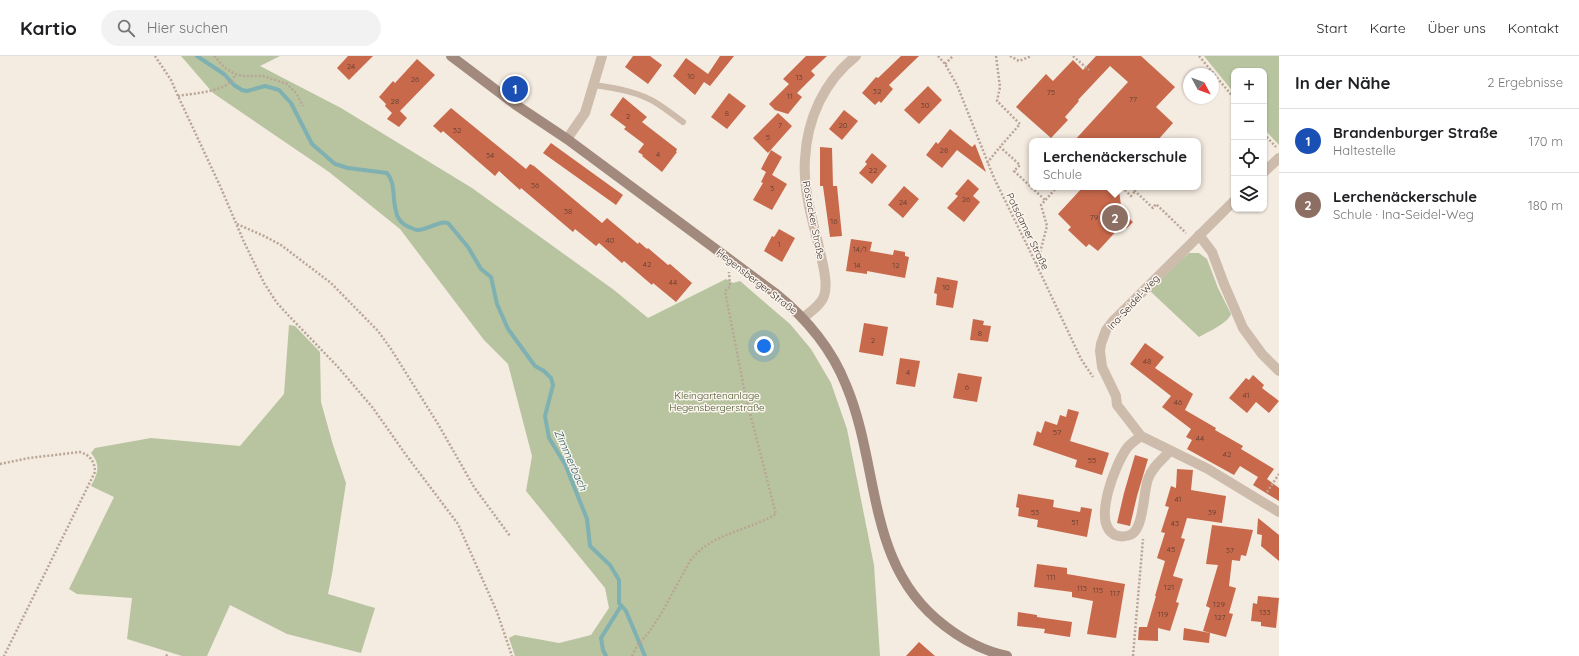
<!DOCTYPE html>
<html lang="de">
<head>
<meta charset="utf-8">
<style>
	:root { --surface:#fff; --page:#f2f2f2; --text:#202124; --muted:#757577; --line:#e0e0e0; --accent:#db2777 }
	body { margin:0; font-family:Quicksand,sans-serif; background:var(--page); color:var(--text) }
	.controls { position:absolute; right:12px; top:12px; display:grid; overflow:hidden; border-radius:8px; box-shadow:0 1px 3px #0004 }
	.controls button { width:36px; height:36px; display:grid; place-items:center; padding:0; border:0; border-bottom:1px solid var(--line); background:var(--surface); color:var(--text); font:20px sans-serif }
	.compass { position:absolute; left:1183px; top:12px; width:36px; height:36px; border-radius:50%; background:var(--surface); box-shadow:0 1px 3px #0004; rotate:131deg }
	.you { position:absolute; left:764px; top:290px; width:14px; height:14px; margin:-10px; border:3px solid #fff; border-radius:50%; background:#1a73e8; box-shadow:0 0 0 6px #1a73e833 }
	.badge { display:grid; place-items:center; width:26px; height:26px; border-radius:50%; background:var(--accent); color:#fff; font-size:13px; font-weight:700 }
	.pin { position:absolute; translate:-50% -50%; border:2px solid #fff; box-shadow:0 1px 4px #0006 }
	.popup { position:absolute; left:1029px; top:82px; width:172px; height:52px; box-sizing:border-box; display:grid; place-content:center; border-radius:8px; background:var(--surface); filter:drop-shadow(0 1px 3px #0005); font-size:13px; white-space:nowrap; color:var(--muted) }
	.popup b { font-size:15px; color:var(--text) }
	.popup::after { content:''; position:absolute; left:50%; top:100%; margin-left:-8px; border:8px solid transparent; border-top-color:var(--surface) }
	.list { margin:0; padding:0; list-style:none }
	h2 { display:flex; justify-content:space-between; align-items:center; height:52px; margin:0; padding:0 16px; font-size:17px }
	h2 small { font-size:13px; font-weight:400; color:var(--muted) }
	.list li { display:grid; grid-template-columns:26px 1fr auto; gap:12px; align-items:center; box-sizing:border-box; height:64px; padding:0 16px; border-top:1px solid var(--line) }
	.list b { display:block; font-size:15px; white-space:nowrap }
	.list p { margin:0; font-size:13px; white-space:nowrap; color:var(--muted) }
	.list em { font-size:13px; font-style:normal; color:var(--muted) }
	.icon { flex:none; width:22px; height:22px; fill:none; stroke:currentColor; stroke-width:2; stroke-linecap:round; stroke-linejoin:round }
	.map { position:relative; flex:none; width:1279px; height:600px; overflow:hidden }
	header { display:flex; align-items:center; gap:24px; box-sizing:border-box; height:56px; padding:0 20px; background:var(--surface); border-bottom:1px solid var(--line) }
	header strong { font-size:19px }
	nav { display:flex; gap:22px; margin-inline-start:auto; font-size:14px }
	.search { width:280px; height:36px; background:var(--page); display:flex; align-items:center; gap:10px; box-sizing:border-box; padding:0 14px; border-radius:22px; color:var(--muted); font-size:15px }
	main { display:flex }
	aside { flex:1; background:var(--surface) }
	.map>svg:first-child { display:block }
	.green { fill:#b8c4a0 }
	.lines { fill:none; stroke-linecap:round; stroke-linejoin:round }
	.stream { stroke:#7fb0b2; stroke-width:4 }
	.building { fill:#c8694b }
	.path { stroke:#b9a596; stroke-width:2.5; stroke-dasharray:2 2; stroke-linecap:butt }
	.lane { stroke:#cdbbac; stroke-width:6 }
	.street { stroke:#cdbbac; stroke-width:10 }
	.secondary { stroke:#a18a7d; stroke-width:10 }
	.labels { text-anchor:middle; stroke-width:3; stroke-linejoin:round; paint-order:stroke }
	.number-label { font-size:8px; fill:#5e3e33 }
	.street-label { font-size:10px; fill:#3b302b; stroke:#fbf5ee }
	.park-label { font-size:10px; fill:#4a5a2e; stroke:#fbf5ee }
	.water-label { font-size:11px; font-style:italic; fill:#1f5a5e; stroke:#fbf5ee }
</style>
</head>
<body>
<header>
<strong>Kartio</strong>
<div class="search"><svg class="icon" aria-label="search" viewBox="0 0 24 24"><circle cx="10" cy="10" r="6"/><path d="M15 15l6 6"/></svg>Hier suchen</div>
<nav><a>Start</a><a>Karte</a><a>Über uns</a><a>Kontakt</a></nav>
</header>
<main>
<div class="map">
<svg width="1279" height="600" viewBox="0 0 1279 600">
	<rect width="100%" height="100%" fill="#f4ebe1"/>
	<path class="green" d="M181,0H280L260,10L341,52L472,132L614,234L648,262L726,223L733,227L740,225L790,268L811,293L831,327L847,373L874,509L880,600H515L509,582L515,579L559,587L591,579L609,552L605,532L526,435L532,400L508,308L484,284L400,173L329,116L213,37Z
		M1204,0H1279V89L1264,73V15H1234V37Z
		M1189,197H1199L1207,203L1218,232L1231,258C1228,267 1208,276 1199,281L1149,234Z
		M289,269L295,270L320,296L321,346L333,389L346,427L332,518L328,538L375,552L361,597L287,578L230,549L207,600H182L127,583L132,542L77,538L69,533L114,441L91,430C98,417 101,409 91,397L95,392L151,382L240,390L284,338Z"/>
	<g class="lines">
		<path class="stream" d="M197,0L224,18L234,29L242,34L247,35L265,30L279,34L291,47L312,88L335,108L348,112L387,117C396,128 392,142 396,155C397,163 402,168 409,171C412,172 415,174 418,174C427,174 441,164 448,167L468,191L481,213L491,221L497,248L508,273L535,310L544,315L551,322L553,329L545,360L549,382L565,408L587,463L590,490L610,509L619,524V547L626,555L645,600
			M606,600L603,594L601,582L621,550"/>
	</g>
	<path class="building" d="M348,0H373L349,24L337,12Z
		M633,0H650L662,9L648,28L625,11Z
		M720,0H734L710,30L704,26L695,39L673,20L686,2L708,18Z
		M806,0H827L811,15L815,19L797,37L802,41L788,58L775,54L769,48L789,28L783,23Z
		M901,0H919L889,29L893,33L881,47L879,45L875,49L862,37L876,21L878,22Z
		M1096,0H1141L1175,31L1156,51L1173,67L1157,85H1074L1128,26L1110,10L1078,44L1079,45L1065,61L1068,64L1051,82L1016,51L1046,18L1053,25L1073,4L1083,14Z
		M417,3L435,19L400,55L407,62L399,71L387,63L392,57L385,50L386,48L379,41L393,25L395,27Z
		M928,30L942,44L919,68L904,54Z
		M729,37L746,50L727,73L711,61Z
		M623,41L647,61L642,66L677,93L676,96H677L662,116L642,100L643,99L638,96L644,88L624,73L626,71L610,59Z
		M451,52L526,113L530,108L534,110L602,167L607,162L638,188L639,186L647,193L648,192L668,209L670,208L692,227L676,246L653,227L652,229L624,205L622,207L599,187L596,190L575,173L573,176L521,132L520,134L499,115L495,120L443,75L441,77L433,70Z
		M844,54L858,65L842,84L829,73Z
		M778,57L792,70L768,97L753,82Z
		M950,73L972,91L975,88L986,116L957,94L942,112L926,99L936,86L938,88Z
		M551,87L623,139L616,149L543,97Z
		M820,91L832,92L833,130H837L842,180L830,181L823,130H820Z
		M771,94L782,101L772,119L769,117L787,128L772,154L753,144L763,127L761,126L766,116L761,113Z
		M872,97L887,110L872,128L859,117L867,108L865,106Z
		M968,123L979,133L973,140L980,146L964,166L947,152L958,140L955,138Z
		M904,130L919,143L903,162L888,149Z
		M1083,131H1115L1119,135L1122,156L1133,166L1127,172L1120,171L1098,195L1089,188L1086,191L1068,174L1071,171L1058,158Z
		M779,173L795,182L782,206L764,195L772,180L774,181Z
		M851,183L872,186L870,195L893,199L894,194L905,196V200L909,201L905,222L867,215V218L846,215Z
		M937,221L958,225L953,252L936,249L937,238L934,237Z
		M973,263L984,265L983,269L991,270L988,286L970,284Z
		M864,267L888,271L883,300L859,296Z
		M1145,287L1164,301L1155,312L1193,338L1185,354L1216,372L1215,374L1243,390L1241,393L1274,413L1267,423L1279,432V445L1253,429L1258,421L1240,410L1234,419L1187,393L1192,384L1186,381L1191,373L1162,351L1171,340L1130,308Z
		M900,302L920,305L915,331L896,328Z
		M958,317L982,321L977,346L953,342Z
		M1253,319L1264,329L1262,332L1279,345L1269,357L1256,346L1247,357L1229,342L1246,322L1249,324Z
		M1068,353L1079,356L1070,385L1109,397L1102,419L1075,411L1077,404L1033,389L1037,375L1041,377L1045,365L1057,369L1060,359L1066,361Z
		M1135,399L1148,403L1137,440L1130,470L1117,467L1124,437Z
		M1177,413L1193,414L1191,434L1226,440L1222,467L1187,462L1181,482L1185,483L1173,520L1183,523L1176,546L1179,547L1170,575L1158,572V585L1138,584L1139,571H1147L1156,540H1155L1165,505L1157,502L1165,477L1161,476L1169,451L1165,450L1171,430L1176,432Z
		M1018,438L1054,444L1053,451L1080,456L1081,451L1092,453L1087,481L1037,471L1038,464L1018,460L1019,452L1016,451Z
		M1258,462L1279,479V505L1261,490L1262,479L1257,478Z
		M1212,469L1253,474L1246,500L1241,499L1240,505L1232,504L1229,530L1236,532L1229,557L1233,558L1226,581L1203,575L1210,552L1206,550L1218,509L1206,508Z
		M1037,508L1067,512V518L1125,528L1116,582L1087,578L1093,545L1072,541V536L1034,531Z
		M1258,540L1279,542L1276,572L1261,570V566L1251,565L1253,547L1257,548Z
		M1018,556L1037,559V561L1072,566L1070,581L1044,577L1045,573L1017,570Z
		M1184,572L1210,577L1209,587L1183,584Z
		M919,586L935,600H906Z"/>
	<g class="lines">
		<path class="path" d="M155,0L171,24L178,40L221,132L244,186L264,227L277,247L289,260L338,311L373,352L406,399L458,468L497,556L512,600
			M214,0L225,12L235,18L243,20H263L287,28L296,37L303,50
			M938,0L945,8L957,29L994,122L1031,197L1081,303L1093,321
			M996,0L1000,31L997,45L1020,68L1000,91
			M1010,0L1019,5L1031,0
			M1073,0L1089,14
			M1199,0L1234,42
			M945,8L953,0
			M178,40C194,37 231,36 235,18
			M1264,78L1276,91
			M987,107L1000,91L1020,109L1014,115L1045,144
			M1122,131L1131,140L1135,135
			M1138,131L1135,135L1153,152L1156,148L1186,177
			M237,168L264,180L281,189L331,227L378,275L391,293L438,368L474,431L510,480
			M1037,208L1047,170L1041,149L1057,131
			M0,408L29,402L80,396C90,399 95,406 95,416L4,600
			M1267,436L1279,418
			M166,600L168,598
			M632,600L637,590L649,576L661,558L690,505C711,477 748,475 776,458L746,342L725,235L730,231L729,216
			M1133,600L1143,483"/>
		<path class="lane" d="M594,29C615,32 640,36 658,48C667,54 675,60 683,66"/>
		<path class="street" d="M567,83L585,57L602,0
			M1264,116L1279,102
			M1234,145L1113,265L1106,274L1101,288L1100,295L1102,311L1116,340L1117,349L1141,380L1208,413L1279,456
			M1199,179L1212,196L1224,228L1243,272L1262,298L1279,315
			M803,262C810,256 821,249 824,240C829,227 821,201 818,187C811,160 803,131 805,103C807,63 824,25 856,0
			M1141,380C1136,384 1131,387 1127,392C1116,407 1091,467 1115,479C1120,481 1127,481 1132,478C1144,470 1143,437 1148,423C1152,411 1162,404 1170,395"/>
		<path class="secondary" d="M451,0L516,49L567,83L775,237C806,262 831,291 846,329C881,412 865,510 945,570C963,584 984,595 1007,600"/>
	</g>
	<g class="labels">
		<g class="number-label">
			<text x="351" y="13">24</text>
			<text x="691" y="23">10</text>
			<text x="799" y="24">13</text>
			<text x="415" y="26">26</text>
			<text x="877" y="38">32</text>
			<text x="1051" y="39">75</text>
			<text x="790" y="43">11</text>
			<text x="1133" y="46">77</text>
			<text x="395" y="48">28</text>
			<text x="925" y="52">30</text>
			<text x="727" y="60">8</text>
			<text x="628" y="63">2</text>
			<text x="780" y="72">7</text>
			<text x="843" y="72">20</text>
			<text x="457" y="77">32</text>
			<text x="768" y="84">5</text>
			<text x="944" y="97">28</text>
			<text x="658" y="101">4</text>
			<text x="490" y="102">34</text>
			<text x="873" y="117">22</text>
			<text x="535" y="132">36</text>
			<text x="772" y="135">3</text>
			<text x="966" y="146">26</text>
			<text x="903" y="149">24</text>
			<text x="568" y="158">38</text>
			<text x="1094" y="164">79</text>
			<text x="834" y="168">16</text>
			<text x="610" y="187">40</text>
			<text x="779" y="191">1</text>
			<text x="860" y="196">14/1</text>
			<text x="647" y="211">42</text>
			<text x="857" y="212">14</text>
			<text x="896" y="212">12</text>
			<text x="673" y="229">44</text>
			<text x="946" y="234">10</text>
			<text x="980" y="280">8</text>
			<text x="873" y="287">2</text>
			<text x="1147" y="308">48</text>
			<text x="908" y="319">4</text>
			<text x="967" y="334">6</text>
			<text x="1246" y="342">41</text>
			<text x="1178" y="349">46</text>
			<text x="1057" y="379">57</text>
			<text x="1200" y="385">44</text>
			<text x="1227" y="401">42</text>
			<text x="1092" y="407">55</text>
			<text x="1178" y="446">41</text>
			<text x="1035" y="459">53</text>
			<text x="1212" y="459">39</text>
			<text x="1075" y="469">51</text>
			<text x="1175" y="470">43</text>
			<text x="1171" y="496">45</text>
			<text x="1230" y="497">37</text>
			<text x="1051" y="524">111</text>
			<text x="1169" y="534">121</text>
			<text x="1082" y="535">113</text>
			<text x="1098" y="537">115</text>
			<text x="1115" y="540">117</text>
			<text x="1219" y="551">129</text>
			<text x="1265" y="559">133</text>
			<text x="1163" y="561">119</text>
			<text x="1220" y="564">127</text>
		</g>
		<g class="street-label">
			<text transform="translate(814 164) rotate(79)" y="4">Rostocker Straße</text>
			<text transform="translate(1028 175) rotate(64)" y="4">Potsdamer Straße</text>
			<text transform="translate(757 225) rotate(38)" y="4">Hegensberger Straße</text>
			<text transform="translate(1133 246) rotate(-47)" y="4">Ina-Seidel-Weg</text>
		</g>
		<g class="park-label">
			<text x="717" y="343">Kleingartenanlage<tspan x="717" dy="12">Hegensbergerstraße</tspan></text>
		</g>
		<g class="water-label">
			<text transform="translate(571 404) rotate(66)" y="4">Zimmerbach</text>
		</g>
	</g>
</svg>
<div class="controls">
<button>+</button>
<button>−</button>
<button><svg class="icon" aria-label="locate" viewBox="0 0 24 24"><circle cx="12" cy="12" r="6"/><path d="M12 2v4M12 18v4M2 12h4M18 12h4"/></svg></button>
<button><svg class="icon" aria-label="layers" viewBox="0 0 24 24"><path d="M12 4l9 5-9 5-9-5zM3 14l9 5 9-5"/></svg></button>
</div>
<svg class="compass" viewBox="-18 -18 36 36"><path d="M0-13l5 13h-10z" fill="#e53935"/><path d="M0 13l5-13h-10z" fill="#757577"/></svg>
<div class="you"></div>
<div class="pin badge" style="left:515px;top:33px;background:#1a4fb4">1</div>
<div class="pin badge" style="left:1115px;top:162px;background:#8d6e63">2</div>
<div class="popup"><b>Lerchenäckerschule</b>Schule</div>
</div>
<aside>
<h2>In der Nähe<small>2 Ergebnisse</small></h2>
<ul class="list">
<li><span class="badge" style="background:#1a4fb4">1</span><div><b>Brandenburger Straße</b><p>Haltestelle</p></div><em>170 m</em></li>
<li><span class="badge" style="background:#8d6e63">2</span><div><b>Lerchenäckerschule</b><p>Schule · Ina-Seidel-Weg</p></div><em>180 m</em></li>
</ul>
</aside>
</main>
</body>
</html>
